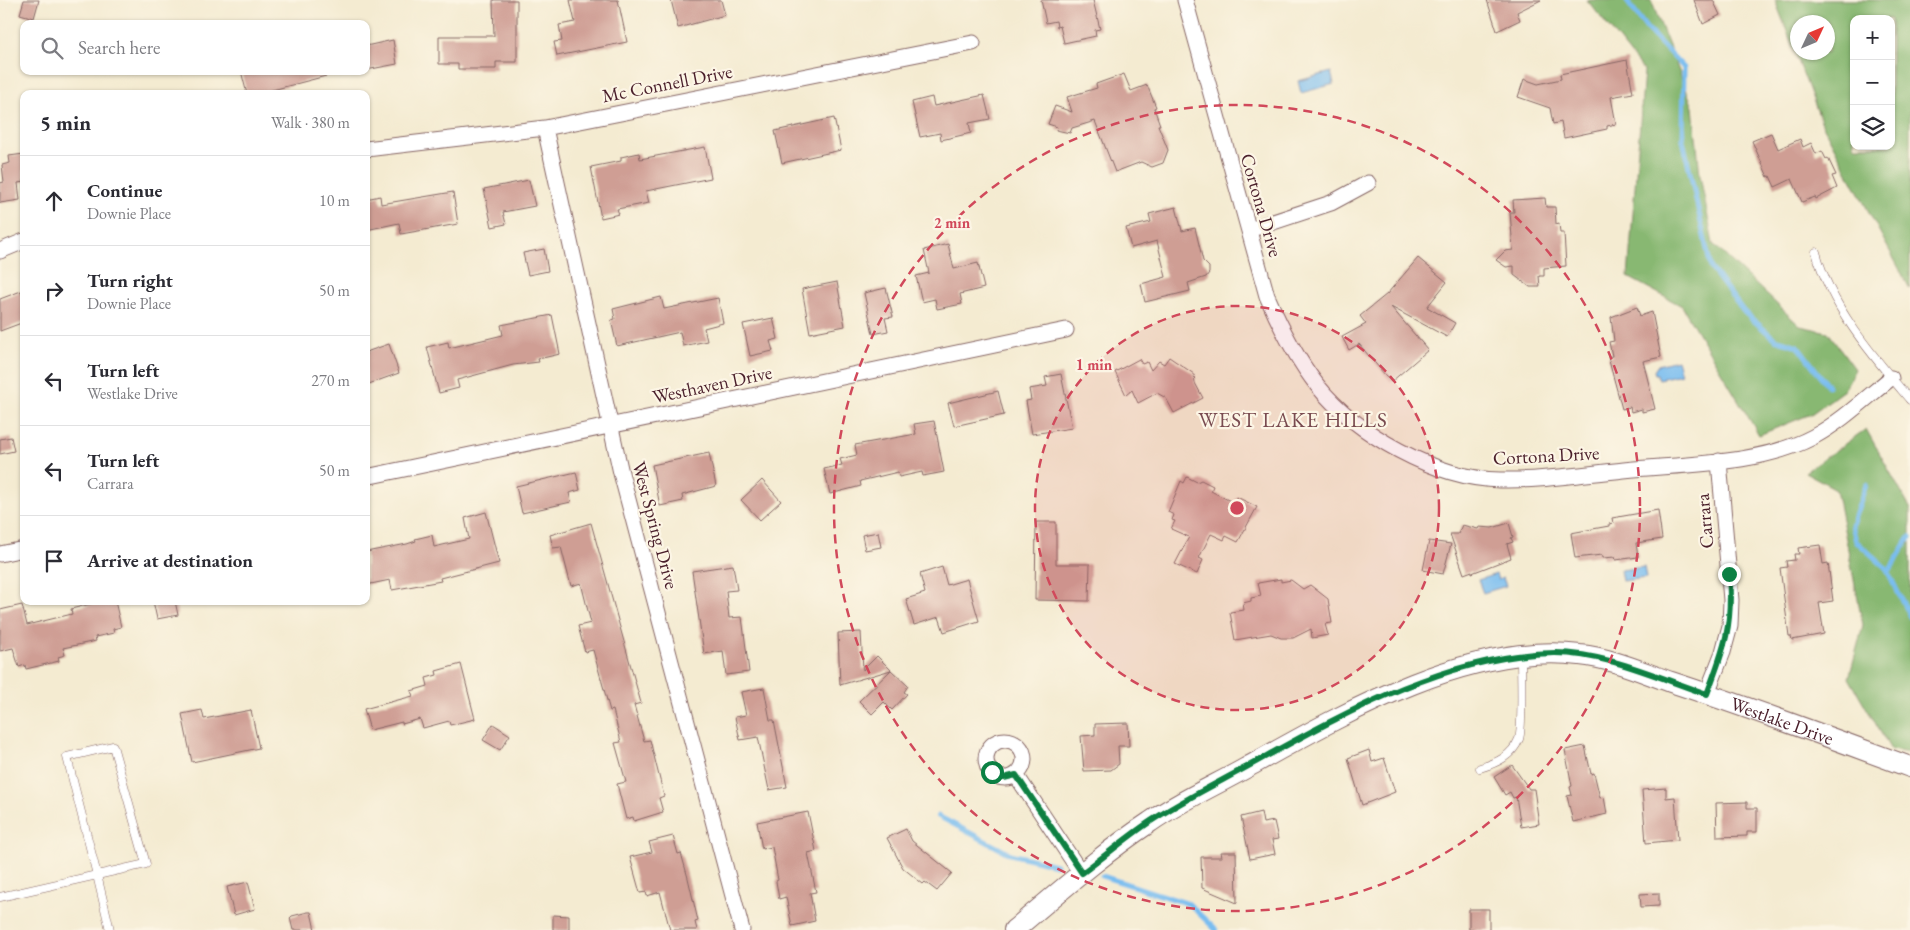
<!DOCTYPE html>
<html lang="en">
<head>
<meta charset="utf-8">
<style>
	:root { --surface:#fff; --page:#f7f7f7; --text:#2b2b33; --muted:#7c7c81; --line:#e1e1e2 }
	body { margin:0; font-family:"EB Garamond",serif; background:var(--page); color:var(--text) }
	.controls { position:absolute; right:15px; top:15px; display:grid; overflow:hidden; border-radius:10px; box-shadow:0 1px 4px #0004 }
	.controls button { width:45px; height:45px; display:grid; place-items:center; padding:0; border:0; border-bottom:1px solid var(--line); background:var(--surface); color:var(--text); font:25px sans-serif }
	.compass { position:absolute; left:1790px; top:15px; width:45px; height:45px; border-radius:50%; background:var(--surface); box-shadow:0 1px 4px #0004; rotate:46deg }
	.stop { position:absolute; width:15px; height:15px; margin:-11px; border:4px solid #0b8043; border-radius:50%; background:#fff }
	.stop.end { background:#0b8043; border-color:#fff; box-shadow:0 1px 5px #0008 }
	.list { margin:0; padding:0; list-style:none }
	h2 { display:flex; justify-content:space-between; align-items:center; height:65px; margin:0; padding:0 20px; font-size:21px }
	h2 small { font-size:16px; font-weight:400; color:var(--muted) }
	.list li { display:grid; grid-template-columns:32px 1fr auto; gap:15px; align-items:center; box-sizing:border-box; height:90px; padding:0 20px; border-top:1px solid var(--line) }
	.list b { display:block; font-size:19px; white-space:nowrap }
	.list p { margin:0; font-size:16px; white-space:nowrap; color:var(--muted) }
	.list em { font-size:16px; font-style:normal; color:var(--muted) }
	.icon { flex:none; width:28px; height:28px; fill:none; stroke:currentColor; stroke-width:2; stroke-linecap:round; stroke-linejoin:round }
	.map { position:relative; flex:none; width:1910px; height:930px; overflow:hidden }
	.search { position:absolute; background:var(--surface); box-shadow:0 1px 4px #0004; left:20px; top:20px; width:350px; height:55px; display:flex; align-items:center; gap:12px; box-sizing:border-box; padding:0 18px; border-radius:10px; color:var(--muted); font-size:19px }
	.panel { position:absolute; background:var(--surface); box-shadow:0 1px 4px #0004; left:20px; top:90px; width:350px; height:515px; border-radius:10px }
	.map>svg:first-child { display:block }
	.forest { fill:#88b872; stroke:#696c4e; fill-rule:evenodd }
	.water { fill:#79bdf0; stroke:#626e8e }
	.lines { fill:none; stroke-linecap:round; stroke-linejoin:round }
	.stream { stroke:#79bdf0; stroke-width:5 }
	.building { fill:#cf9e94 }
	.lane-casing { stroke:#866665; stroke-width:9 }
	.street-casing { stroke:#866665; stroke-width:17 }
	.secondary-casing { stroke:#866665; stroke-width:22 }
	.lane { stroke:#fff; stroke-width:8 }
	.street { stroke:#fff; stroke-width:15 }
	.secondary { stroke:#fff; stroke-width:20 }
	.route { stroke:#0b8043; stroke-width:6 }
	.ring { fill:none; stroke:#d1495b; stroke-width:2.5; stroke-dasharray:9 6 }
	.labels { text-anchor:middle; stroke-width:4.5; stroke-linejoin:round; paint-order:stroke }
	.street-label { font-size:19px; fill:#4a1f2b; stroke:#fcf5e5 }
	.quarter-label { font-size:21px; letter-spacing:1px; fill:#794b50; stroke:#fcf5e5 }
	.centre { fill:#d1495b; stroke:#fcf5e5; stroke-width:2.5 }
	.ring-label { font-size:15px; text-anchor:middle; font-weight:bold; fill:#d1495b; stroke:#fcf5e5; stroke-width:4.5; stroke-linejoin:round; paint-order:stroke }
</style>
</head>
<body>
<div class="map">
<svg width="1910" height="930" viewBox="0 0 1910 930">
	<rect width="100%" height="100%" fill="#fcf5e5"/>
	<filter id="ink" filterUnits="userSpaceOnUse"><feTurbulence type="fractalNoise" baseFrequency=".02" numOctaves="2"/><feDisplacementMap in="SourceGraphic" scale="10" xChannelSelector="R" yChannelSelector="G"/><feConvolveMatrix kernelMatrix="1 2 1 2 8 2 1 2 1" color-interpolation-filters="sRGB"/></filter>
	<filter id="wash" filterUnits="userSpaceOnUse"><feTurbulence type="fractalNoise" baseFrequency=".0096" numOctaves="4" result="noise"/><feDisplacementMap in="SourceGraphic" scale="20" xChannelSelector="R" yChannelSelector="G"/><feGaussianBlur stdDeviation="1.12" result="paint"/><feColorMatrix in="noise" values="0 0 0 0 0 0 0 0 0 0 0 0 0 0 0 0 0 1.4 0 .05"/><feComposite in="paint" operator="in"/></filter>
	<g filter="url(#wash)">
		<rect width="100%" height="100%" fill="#f4ebd1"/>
		<path class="forest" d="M1587,0H1651L1693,107L1700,175L1713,244L1800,326L1828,332L1855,369L1844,390L1811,414L1759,435L1682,306L1628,277L1644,71Z
			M1775,0H1910V289L1823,126ZM1854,19H1891V146H1854ZM1828,22V52H1798V22Z
			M1866,429L1910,508V753L1891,750L1849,678L1863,625L1836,489L1805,472Z"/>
		<path class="water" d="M1331,72L1334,84L1301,93L1298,81Z
			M1677,360L1681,374L1659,379L1657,374H1655L1654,371L1658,365Z
			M1644,567L1646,578L1622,581L1620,570Z
			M1496,574L1498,580L1503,578L1506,586L1483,593L1478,580Z"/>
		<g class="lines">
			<path class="stream" d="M1626,0L1647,29L1684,68L1683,140L1711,268L1744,312L1775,339L1798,346L1828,386
				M1866,485L1852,525L1856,541L1886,568L1910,617
				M1888,573L1910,537
				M938,816L1010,854L1056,865
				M1102,876L1189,904L1216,930"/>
		</g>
		<g id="blocks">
			<path class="building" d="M24,0H39L34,18L20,14Z
				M493,0H517V62H496V69H458V64H439V36H494Z
				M570,0H618L627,42L557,56L554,42L562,41L559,25L575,22Z
				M671,0H721L725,15L678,28Z
				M1041,0H1093L1100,29L1095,30L1096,36L1064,43L1060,26L1057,27L1056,21L1046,23Z
				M1487,0H1541L1517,12L1520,20L1497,31Z
				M1694,0H1713L1720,15L1703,24Z
				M393,40L397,64L366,70V46Z
				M1627,60L1633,93L1611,97L1616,124L1607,126V129L1564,138L1561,122L1553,124L1550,108L1518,97L1524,79L1538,84L1561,79L1560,74Z
				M241,71H325L326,76L257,94H247Z
				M1124,74L1131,91L1147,85L1156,107L1154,108L1160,125H1158L1168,150L1163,163L1152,167L1141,162L1115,172L1095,121L1072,128L1070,133L1056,130L1057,127L1048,124L1055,106L1072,112L1067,97L1097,88L1096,84Z
				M984,95L990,119L969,123L971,133L941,140L940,133L920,137L912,102L932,97L934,106Z
				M834,118L841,150L782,163L775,131Z
				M1771,133L1778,149L1800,139L1803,147L1811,143L1816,154L1822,151L1826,159L1828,158L1836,175L1832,176L1837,188L1816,199L1815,197L1802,202L1792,179L1775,187L1770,176L1768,177L1752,141Z
				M705,147L711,178L646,191L649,203L617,209L619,214L601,218L591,167L621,161V157L639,153L640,159Z
				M24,154V182L18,183L20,200L0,203V183L4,182L2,165L10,163L9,156Z
				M529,180L535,206L503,212L506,224L492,227L484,189Z
				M453,192L458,224L401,234L399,223L366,230V199L380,196L381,204Z
				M1545,198L1546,207H1555L1556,224L1559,223L1560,233H1564L1566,266L1544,268V276H1539L1540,287H1530L1514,275V266L1506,267L1496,260L1505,251L1513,250L1510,212H1514L1513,200Z
				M1176,207L1182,231L1195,228L1203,261L1209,267V273L1206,277L1188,283L1190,291L1145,302L1141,284L1166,277L1157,241L1131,248L1126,228L1151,222L1149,214Z
				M948,244L954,269L978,263L984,288L960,294L962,304L937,309L935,299L922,302L916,276L929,273L924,250Z
				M544,249L548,271L528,275L523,253Z
				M1418,258L1447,282L1427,307L1455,323L1447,337L1391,307L1428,350L1391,382L1359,344L1349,350L1342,337L1366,324L1360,316L1387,294Z
				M837,282L845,326L810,333L802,289Z
				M886,288L893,317L885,318L888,331L873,334L864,293Z
				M21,291L24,298V322L0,331V299Z
				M661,297L664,309L718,298L723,323L704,328L707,341L683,346L680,332L617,346L611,320L615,319L613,309Z
				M1637,307L1640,316L1652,312L1661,357L1643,361L1655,409L1642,412V409L1631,412L1630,407L1622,409L1608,357L1612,356L1609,342L1614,341L1611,317Z
				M552,315L560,354L538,359L539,362L513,365L457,380L459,388L439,393L427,347L448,342L449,348L503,335L501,325Z
				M773,318L778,339L770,341L773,351L750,356L743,324Z
				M389,344L399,373L366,385V352Z
				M1169,357L1194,374L1195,383L1203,398L1174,413L1166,398L1157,393L1138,403L1132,390L1126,395L1115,372L1139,359L1142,364L1147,362L1151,370L1159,361L1164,364Z
				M1061,374L1072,428L1032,434L1026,401L1031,400L1029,389L1047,386L1045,377Z
				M998,391L1004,415L954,426L948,403Z
				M934,421L944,472L923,476L922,472L899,477L898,472L860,481L861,486L830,494L824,469L842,465L840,459L857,455L855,445L916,434L914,424Z
				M11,437L14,451L0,454V439Z
				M709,453L716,486L682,495L683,501L660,506L652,465Z
				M576,472L580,490L569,493L571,502L522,513L516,486Z
				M1187,477L1197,482L1201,480L1213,486L1211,491L1234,503L1237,497L1257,507L1238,542L1226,536L1224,540L1211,534L1199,558L1203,560L1197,574L1175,564L1189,537L1171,529L1175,521L1172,520L1174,515L1168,512L1181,481L1184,483Z
				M762,480L781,501L760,520L741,500Z
				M1658,510L1662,539L1636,543L1638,557L1616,560L1615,557L1603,558L1602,555L1575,558L1571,533L1609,526V524L1613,523L1612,518Z
				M486,512L499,563L440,578L441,581L392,590L390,580L366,585V552L407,544L416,541L415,539L432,535L434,547L469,539L465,518Z
				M1036,522H1056V564H1090L1089,601L1035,600Z
				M591,523L641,703L634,705L644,741L650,740L664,796L659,798L663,812L634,821L633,817L626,819L617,784L626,782L615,743L621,742L613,710L610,711L593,650L585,652L578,626L591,623L581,583L571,586L561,547L553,548L550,535Z
				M1509,523L1513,537L1511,538L1513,542L1507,544L1511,558L1472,573V571L1464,574L1450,534H1458L1462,525L1478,529L1479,527L1492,528Z
				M878,532L881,547L865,550L862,535Z
				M1429,541L1451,544L1443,574L1423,570Z
				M1820,545L1823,564L1828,563L1833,601L1819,603L1824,634L1792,640L1791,636H1789L1780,568L1787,567L1786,561L1795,560L1794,554H1799L1798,548Z
				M733,565L737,590L726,591L729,618L742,617L749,672L726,675L723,651L704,654L692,571Z
				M942,567L947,585L967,579L979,621L944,632L939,617L914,625L906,599L925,593L920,574Z
				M1281,579V582L1291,580L1303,589L1310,585L1328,599L1332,623L1325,624L1328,635L1312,638L1311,629L1293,638H1281L1271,634L1235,640L1230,612L1244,610L1243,603L1251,601V598L1261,596L1258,583Z
				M95,601H115L121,627L113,629L114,633L95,637L96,641L63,648L65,655L58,657L59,661L26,669L25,665L19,667L13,648L0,651V610L22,605L27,625L72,614L71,609L95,603Z
				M153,601H175L178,615L157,619Z
				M861,632L863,670L877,656L891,670L840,685L838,633Z
				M461,664L475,719L450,725L449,721L423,728L420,719L402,724V722L370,730L364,709L413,696L411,691L428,686L426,678L437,675L436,671Z
				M891,670L908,686L904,692L907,694L892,710L884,702L872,714L859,701Z
				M764,688L770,720H774L787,787L769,790L758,737L740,740L735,717L746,715L741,692Z
				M202,710L204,719L251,710L259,748L192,762L182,714Z
				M1128,723L1129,746H1118L1119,764L1111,770L1084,771L1081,736L1095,735V724Z
				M493,724L510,735L500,750L483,740Z
				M1585,746L1591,774L1594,773L1600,798L1604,797L1607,814L1573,822L1567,796L1572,795L1570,787L1572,786L1565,750Z
				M1369,750L1372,762L1384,758L1395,792L1362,805L1348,758Z
				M1512,765L1529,789H1534L1539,824L1521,827L1516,797L1513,798L1510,792L1505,795L1494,777Z
				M1666,788V798L1675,797L1678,840L1646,843L1642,790Z
				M1747,802V808H1757V832H1747V836L1717,837L1716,803Z
				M808,812L816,851L808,853L816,892L810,893L815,921L792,926L786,897L779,899L776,881L778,880L772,847L762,849L757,822Z
				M1261,812L1263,823L1274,821L1278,839L1272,840L1275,854L1250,859L1241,817Z
				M906,829L912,841L952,873L937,891L925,882L923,884L903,868L887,838Z
				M673,836L678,854L681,853L688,878L698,921L695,922L697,930H670L660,892L647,896L646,892L640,893L630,857L652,852L649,842Z
				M1221,852H1236L1237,903L1202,888L1201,857H1222Z
				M248,882L255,909L234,915L227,887Z
				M1659,893V906L1641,907L1640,894Z
				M1469,909H1489V930H1469Z
				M308,912H311L315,930H293L290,918L292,916Z
				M553,915L569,916V930H553Z"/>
		</g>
	</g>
	<g filter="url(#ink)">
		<use href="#blocks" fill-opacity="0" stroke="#866665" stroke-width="1"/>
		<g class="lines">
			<defs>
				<path id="lane" d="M1816,252C1831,308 1873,356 1910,400
					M113,746L146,864L97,875L67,757Z
					M1480,768C1497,763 1512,756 1519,739C1523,727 1521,673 1521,657
					M0,897L97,875L110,930"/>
				<path id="street" d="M1185,0L1267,296C1280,326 1296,358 1317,385C1356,434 1436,479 1500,480C1541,481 1583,474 1624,470C1683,464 1760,465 1813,437C1841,422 1866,398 1891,378
					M545,128L621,473L742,930
					M366,149L545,128L973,43
					M1249,230L1331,203L1368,183
					M0,251L24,241
					M366,477L1066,330
					M0,554L24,549
					M1707,693L1723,652L1730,626L1731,600L1719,461
					M986 759a19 19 0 1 1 38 0a19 19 0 1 1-38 0Z
					M1016,775L1081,873"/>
				<g id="secondary">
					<path id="s1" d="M1014,930C1058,893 1102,854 1150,822C1180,801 1214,786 1246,768C1341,715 1468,641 1580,655C1611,658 1642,672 1671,682C1751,708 1831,738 1910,767"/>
				</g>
			</defs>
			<use href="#lane" class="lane-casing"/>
			<use href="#street" class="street-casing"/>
			<use href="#secondary" class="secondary-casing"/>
			<use href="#lane" class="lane"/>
			<use href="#street" class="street"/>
			<use href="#secondary" class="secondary"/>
		</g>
	</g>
	<g class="lines" filter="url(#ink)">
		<path class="route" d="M992,772L1004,778L1016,775L1082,873C1105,856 1127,837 1151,821C1186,798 1226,779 1263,758C1350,710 1453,654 1555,653C1606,653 1659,678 1707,694C1725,647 1733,625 1729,574"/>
	</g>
	<circle cx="1237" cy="508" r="202" fill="#d1495b" fill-opacity=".12"/>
	<g class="ring">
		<circle cx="1237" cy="508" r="202"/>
		<circle cx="1237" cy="508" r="403"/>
	</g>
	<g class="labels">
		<g class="street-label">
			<text transform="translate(667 83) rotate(-11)" y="7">Mc Connell Drive</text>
			<text transform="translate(1262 205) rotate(74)" y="7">Cortona Drive</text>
			<text transform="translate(712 384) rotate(-12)" y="7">Westhaven Drive</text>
			<text transform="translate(1546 455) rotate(-3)" y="7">Cortona Drive</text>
			<text transform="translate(1704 521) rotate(-95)" y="7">Carrara</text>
			<text transform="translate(656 525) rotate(75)" y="7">West Spring Drive</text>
			<text dy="7" stroke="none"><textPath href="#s1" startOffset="855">Westlake Drive</textPath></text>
		</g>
		<g class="quarter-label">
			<text x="1293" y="427">WEST LAKE HILLS</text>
		</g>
	</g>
	<circle cx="1237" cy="508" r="8" class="centre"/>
	<g class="ring-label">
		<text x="952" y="228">2 min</text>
		<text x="1094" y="370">1 min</text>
	</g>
</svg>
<div class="controls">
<button>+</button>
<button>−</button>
<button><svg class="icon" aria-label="layers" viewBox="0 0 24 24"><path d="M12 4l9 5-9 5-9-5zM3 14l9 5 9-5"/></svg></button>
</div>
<svg class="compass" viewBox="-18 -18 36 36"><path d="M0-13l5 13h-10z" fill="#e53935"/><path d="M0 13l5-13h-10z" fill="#7c7c81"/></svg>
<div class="stop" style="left:992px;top:772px"></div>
<div class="stop end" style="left:1729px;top:574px"></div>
<div class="search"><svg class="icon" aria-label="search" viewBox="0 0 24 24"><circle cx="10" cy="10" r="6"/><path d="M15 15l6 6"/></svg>Search here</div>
<section class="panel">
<h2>5 min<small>Walk · 380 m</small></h2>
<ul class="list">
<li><svg class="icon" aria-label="ahead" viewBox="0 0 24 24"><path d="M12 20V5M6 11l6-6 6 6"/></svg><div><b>Continue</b><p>Downie Place</p></div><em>10 m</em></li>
<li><svg class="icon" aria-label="right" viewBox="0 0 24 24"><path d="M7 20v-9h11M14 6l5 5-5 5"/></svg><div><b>Turn right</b><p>Downie Place</p></div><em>50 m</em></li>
<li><svg class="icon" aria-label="left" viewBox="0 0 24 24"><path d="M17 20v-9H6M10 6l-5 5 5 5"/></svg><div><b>Turn left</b><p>Westlake Drive</p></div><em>270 m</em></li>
<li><svg class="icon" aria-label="left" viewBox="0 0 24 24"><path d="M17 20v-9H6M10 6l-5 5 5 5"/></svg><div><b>Turn left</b><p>Carrara</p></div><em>50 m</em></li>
<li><svg class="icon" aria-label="arrive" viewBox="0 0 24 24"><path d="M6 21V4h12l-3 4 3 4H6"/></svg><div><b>Arrive at destination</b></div></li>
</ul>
</section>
</div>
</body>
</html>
